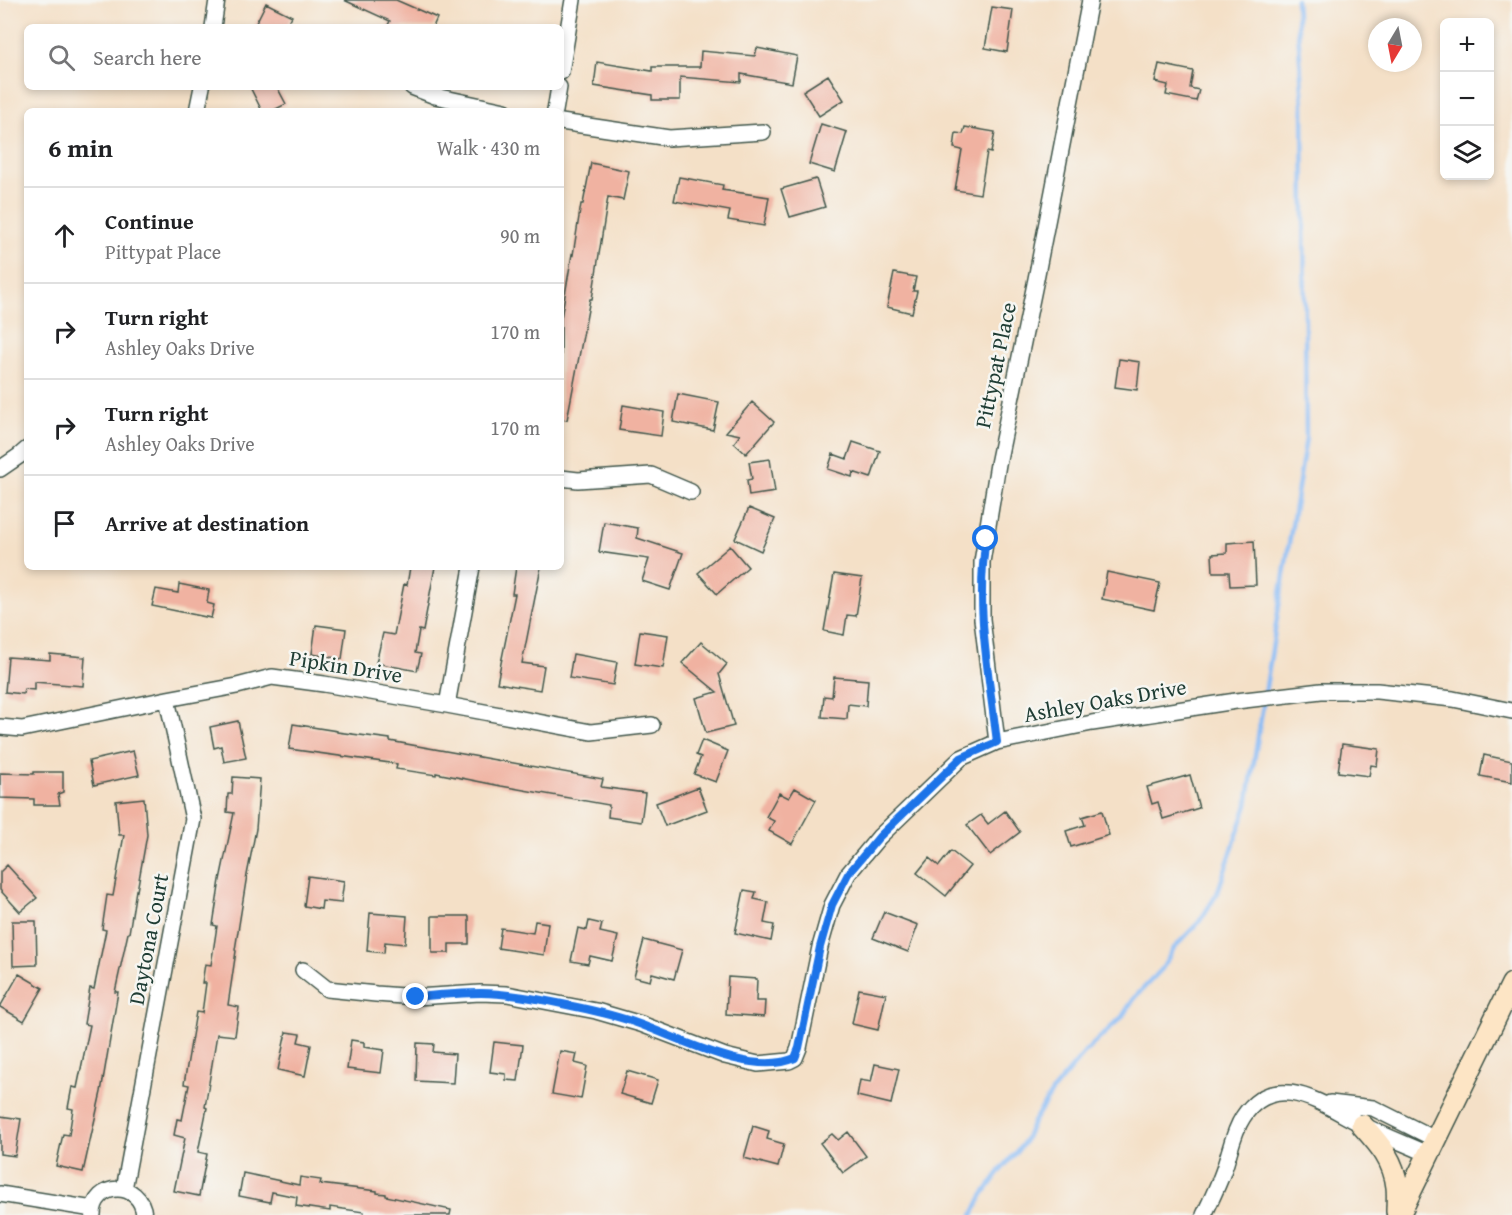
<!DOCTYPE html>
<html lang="en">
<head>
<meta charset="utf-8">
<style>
	:root { --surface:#fff; --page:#f2f2f2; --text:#202124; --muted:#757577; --line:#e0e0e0 }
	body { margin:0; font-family:"Gentium Book Plus",serif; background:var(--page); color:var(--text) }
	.controls { position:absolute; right:18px; top:18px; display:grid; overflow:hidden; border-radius:9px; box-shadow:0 3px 9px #0003 }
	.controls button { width:54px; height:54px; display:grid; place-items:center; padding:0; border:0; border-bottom:2px solid var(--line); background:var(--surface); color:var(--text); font:30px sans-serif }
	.compass { position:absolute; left:1368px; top:18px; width:54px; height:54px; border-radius:50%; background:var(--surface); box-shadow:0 3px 9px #0003; rotate:190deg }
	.stop { position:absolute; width:18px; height:18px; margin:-14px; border:4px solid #1a73e8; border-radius:50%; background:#fff }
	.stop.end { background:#1a73e8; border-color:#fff; box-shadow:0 2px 6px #0008 }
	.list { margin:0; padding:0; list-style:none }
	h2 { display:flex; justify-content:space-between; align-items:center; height:78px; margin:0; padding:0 24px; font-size:26px }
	h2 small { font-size:20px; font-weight:400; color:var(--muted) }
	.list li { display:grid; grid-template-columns:39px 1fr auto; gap:18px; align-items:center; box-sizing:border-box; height:96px; padding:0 24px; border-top:2px solid var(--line) }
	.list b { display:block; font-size:22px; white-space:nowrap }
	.list p { margin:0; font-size:20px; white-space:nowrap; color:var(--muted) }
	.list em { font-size:20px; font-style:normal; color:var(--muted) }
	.icon { flex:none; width:33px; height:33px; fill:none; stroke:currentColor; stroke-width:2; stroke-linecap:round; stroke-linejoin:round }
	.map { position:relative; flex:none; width:1512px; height:1215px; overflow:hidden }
	.search { position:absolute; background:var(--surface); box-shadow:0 3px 9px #0003; left:24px; top:24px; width:540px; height:66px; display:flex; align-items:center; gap:15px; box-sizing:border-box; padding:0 21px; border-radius:9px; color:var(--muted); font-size:22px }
	.panel { position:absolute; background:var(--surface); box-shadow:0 3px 9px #0003; left:24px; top:108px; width:540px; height:462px; border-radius:9px }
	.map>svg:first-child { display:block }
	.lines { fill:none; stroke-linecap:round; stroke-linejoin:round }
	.stream { stroke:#88bbf6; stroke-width:4.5 }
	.building { fill:#f0b2a1 }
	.street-casing { stroke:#3f554a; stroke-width:18 }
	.secondary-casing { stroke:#3f554a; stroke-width:24 }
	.street { stroke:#fff; stroke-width:15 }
	.secondary { stroke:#fde5c5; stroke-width:21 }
	.route { stroke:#1a73e8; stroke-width:8 }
	.labels { text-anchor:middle; stroke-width:5; stroke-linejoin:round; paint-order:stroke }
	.street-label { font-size:22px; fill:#1f3d34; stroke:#f6f6f2 }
</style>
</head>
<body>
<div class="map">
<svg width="1512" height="1215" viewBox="0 0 1512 1215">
	<rect width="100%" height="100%" fill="#f6f6f2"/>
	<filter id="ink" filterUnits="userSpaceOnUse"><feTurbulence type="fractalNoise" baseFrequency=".0167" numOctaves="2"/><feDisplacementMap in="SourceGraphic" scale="12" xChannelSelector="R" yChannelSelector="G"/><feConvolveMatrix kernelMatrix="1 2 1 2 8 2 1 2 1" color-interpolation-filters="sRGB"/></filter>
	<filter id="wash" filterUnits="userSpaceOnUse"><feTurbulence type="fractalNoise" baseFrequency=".008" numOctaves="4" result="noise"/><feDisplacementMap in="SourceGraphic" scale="24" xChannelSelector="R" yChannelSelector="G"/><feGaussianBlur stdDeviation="1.35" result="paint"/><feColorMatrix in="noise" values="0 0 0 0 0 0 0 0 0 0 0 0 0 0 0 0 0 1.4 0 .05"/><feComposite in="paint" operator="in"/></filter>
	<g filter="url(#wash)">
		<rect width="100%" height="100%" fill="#f4e0c7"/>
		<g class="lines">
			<path class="stream" d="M973,1215L982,1196L1000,1171L1023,1144L1033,1122L1054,1089L1086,1051L1122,1017L1134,998L1162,969L1174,948L1199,922L1217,894L1247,805L1306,438L1303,105L1296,0"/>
		</g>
		<g id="blocks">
			<path class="building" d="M344,0H396L437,18L433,27H387L390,21Z
				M266,3L292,16L286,27H254Z
				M992,7L1013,10L1007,52L985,48Z
				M757,48L797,56L792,83L741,74V82L680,77V100H652V95L594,86L597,62L652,71V67H700L701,51L755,56Z
				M1159,64L1193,71L1190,88L1199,90L1196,101L1166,95L1168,85L1155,82Z
				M828,75L844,100L819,116L803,91Z
				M250,87H277L286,104L272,111H262Z
				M821,124L847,132L835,172L809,164Z
				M965,127L995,132L991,153L987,152L980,194L955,190L962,150L954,148L956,133L963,134Z
				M591,163L629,171L623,200L608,197L592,299H590L567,420L561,419V318L572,254L573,255L581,204H583Z
				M679,177L723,185L722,190L769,197L764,226L728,220L730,211L674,201Z
				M816,179L825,207L790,217L781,189Z
				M894,273L916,277L913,291H917L912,313L887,307Z
				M1119,359L1140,362L1137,390L1115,387Z
				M678,394L719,402L713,430L673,422Z
				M752,402L774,422L746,454L734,443L740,435L726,432Z
				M623,405L664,412L661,436L619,430Z
				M853,442L880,451L871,478L853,472L852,477L828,469L833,454L847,459Z
				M770,459L775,492L749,496L747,480L752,479L749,462Z
				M749,508L775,519L761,551L735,539Z
				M604,522L638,528L637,538L683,553L670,590L642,581L649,559L599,552Z
				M1254,541L1256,585L1230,586L1229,572H1213L1212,554L1227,553V543Z
				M730,546L748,567L717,594L698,573Z
				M410,567H435L423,631L419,630L415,653L421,654L417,671L376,663L383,633L394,635L404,584L407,585Z
				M516,567H541L522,663L544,666L540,690L497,683L515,594H512Z
				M1107,572L1160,583L1154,610L1102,599Z
				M834,574L862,578L856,616L847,615L844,635L824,631Z
				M179,584L209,590L207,603L214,605L211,618L152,606L156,589L178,593Z
				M316,625L346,629L342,659L312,654Z
				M640,631L668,635L663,668L635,664Z
				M701,642L727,664L719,674L734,726L706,733L696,698L717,692L682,663Z
				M50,654L85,657L83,686L34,682V690L24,689L23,694L5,692L8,657L50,660Z
				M573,654L617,662L613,685L569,678Z
				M834,677L868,680L866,706L848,704L847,719L822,717L824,696L832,697Z
				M238,721L246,758L224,762L221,746L214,748L210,727Z
				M293,724L337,731V732L390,739V741L603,779L601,787L645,793L641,822L608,817L609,805L501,786L436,773V775L396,769L397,764L289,749Z
				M702,740L728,751L716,782L694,774L701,757L696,755Z
				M1342,744L1379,749L1377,766L1371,765L1369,776L1338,772Z
				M133,751L139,775L94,785L89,761Z
				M1484,755L1512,761V782L1480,776Z
				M34,772H63V792L58,794L60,805H34V799L0,798V773L34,774Z
				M1190,775L1199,808L1163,819L1158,802L1152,804L1147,787Z
				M233,777L260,779L256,829L247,875L235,950L236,951L228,1005L239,1007L235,1036L217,1034L205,1107L207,1108L198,1152L207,1154L199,1196L174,1191L185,1138L174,1135L177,1119L182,1120L189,1085L184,1084L196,1012L202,1013L206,983H202L205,964L211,965L217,926L213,925L220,880L234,813L227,812L228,794H232Z
				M698,787L707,810L665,826L656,803Z
				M795,788L816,800L792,844L769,831L774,821L766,817L779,793L789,798Z
				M144,798L147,835L137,891L136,890L129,933H128L115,992H118L101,1092L83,1172L56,1166L63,1134L69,1135L73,1109L68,1108L72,1087L77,1088L90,1025L84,1024L90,988L94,989L106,930L102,929L107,895L113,896L124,835H119L116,801Z
				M1005,811L1020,832L990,855L967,825L981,815L988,824Z
				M1102,811L1109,835L1071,847L1066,831L1085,825L1082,817Z
				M951,851L970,866L946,896L917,873L929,858L939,866Z
				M7,865L37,898L20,912L0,890V872Z
				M308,876L344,881L341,903L322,901L321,909L304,906Z
				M744,890L756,892L754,899L768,902L764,923L774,925L771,941L735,933Z
				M884,912L918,925L908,952L873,938Z
				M370,913L407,916L405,944L385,942L384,953L367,951Z
				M432,916H469V944H449V953H432Z
				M12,921H36L37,965L13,966Z
				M535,921L548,923L544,955L498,948L501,928L533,933Z
				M589,921L602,924L600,932L618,936L612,961L590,956L588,964L571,961L578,928L587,930Z
				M644,940L682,950L674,979L652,973L650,981L634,977Z
				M19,974L43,988L24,1021L0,1007Z
				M728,977L757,979L756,1001H765L764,1017L726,1014Z
				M859,989L886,994L878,1030L852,1024Z
				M286,1032L300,1034L298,1042L311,1045L305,1076L278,1070Z
				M351,1040L364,1042V1047L384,1050L381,1073L347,1069Z
				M494,1042L523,1045L518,1081L506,1080V1074L490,1072Z
				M417,1043L434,1044L433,1052L455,1054L453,1083L416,1081Z
				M560,1051L577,1054L575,1063L587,1066L581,1099L552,1094Z
				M875,1064L899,1069L891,1104L857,1096L860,1080L871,1082Z
				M627,1071L658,1080L651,1103L620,1094Z
				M0,1116L21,1119L15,1156L0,1154Z
				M753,1126L769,1131L767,1139L784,1144L778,1167L744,1158Z
				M848,1132L866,1156L843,1173L820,1143L832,1134L838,1140Z
				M243,1173L299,1185L300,1177L321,1180L320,1184L377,1191V1193L386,1194V1196L451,1210L450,1215H363L364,1212L330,1207V1211L296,1206L297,1197L272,1192L270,1202L239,1196Z"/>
		</g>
	</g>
	<g filter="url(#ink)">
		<use href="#blocks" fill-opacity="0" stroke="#3f554a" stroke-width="1.5"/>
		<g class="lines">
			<defs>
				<path id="street" d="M213,27L217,0
					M561,72L573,0
					M412,87L435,96L505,111
					M197,111L202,87
					M555,111L559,87
					M561,122L669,138L763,132
					M0,469L19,456L27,449
					M561,478L578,480L651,475L691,492
					M447,705L472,567
					M0,727L22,729L167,699L237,686L272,677L324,684L447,705L591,732L652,725
					M997,742L982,619V562L998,464L1036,279L1090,0
					M303,970L327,989L376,994L416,997L480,993L507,994L596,1011L641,1024L725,1056L758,1064L789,1061L795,1058L799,1048L820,947L832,905L848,874L879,837L961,758L997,742L1092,723L1236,701L1321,691H1377L1453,699L1512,711
					M1330,1103L1373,1108L1435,1139
					M124,1189L193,819L167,699
					M0,1194L93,1209
					M93,1215C93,1181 141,1180 144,1215
					M1204,1215C1211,1200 1219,1184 1224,1169C1230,1152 1233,1132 1243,1117C1276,1068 1323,1105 1361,1124C1382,1135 1406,1144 1428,1154"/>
				<path id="secondary" d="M1362,1125C1379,1144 1394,1160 1397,1187C1398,1195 1397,1204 1397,1212
					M1399,1215L1512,984"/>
			</defs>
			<use href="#street" class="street-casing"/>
			<use href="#secondary" class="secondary-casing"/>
			<use href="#street" class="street"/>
			<use href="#secondary" class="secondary"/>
		</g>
	</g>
	<g class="lines" filter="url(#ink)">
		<path class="route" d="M416,997C438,995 459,993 481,993C509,993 539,999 567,1005C592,1010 618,1016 642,1025C683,1040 753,1077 795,1058L799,1048L820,947L832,905L848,874L879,837L961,758L997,742C989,675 975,607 986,539"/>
	</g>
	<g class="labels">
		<g class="street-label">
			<text transform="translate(995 365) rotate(-78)" y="8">Pittypat Place</text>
			<text transform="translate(346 666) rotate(9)" y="8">Pipkin Drive</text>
			<text transform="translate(1105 700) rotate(-10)" y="8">Ashley Oaks Drive</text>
			<text transform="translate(148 939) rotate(-79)" y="8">Daytona Court</text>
		</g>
	</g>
</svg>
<div class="controls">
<button>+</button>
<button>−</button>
<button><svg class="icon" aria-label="layers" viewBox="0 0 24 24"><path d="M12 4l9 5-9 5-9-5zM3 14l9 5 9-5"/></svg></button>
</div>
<svg class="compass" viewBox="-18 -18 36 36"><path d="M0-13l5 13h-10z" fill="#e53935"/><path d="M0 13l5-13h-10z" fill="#757577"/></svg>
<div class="stop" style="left:986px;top:539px"></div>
<div class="stop end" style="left:416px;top:997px"></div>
<div class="search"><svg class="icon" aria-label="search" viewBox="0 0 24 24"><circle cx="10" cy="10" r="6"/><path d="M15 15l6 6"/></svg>Search here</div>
<section class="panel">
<h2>6 min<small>Walk · 430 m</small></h2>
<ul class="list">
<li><svg class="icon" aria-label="ahead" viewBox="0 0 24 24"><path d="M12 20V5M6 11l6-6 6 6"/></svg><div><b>Continue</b><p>Pittypat Place</p></div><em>90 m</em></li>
<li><svg class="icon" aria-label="right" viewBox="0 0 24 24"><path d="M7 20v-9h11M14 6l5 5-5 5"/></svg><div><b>Turn right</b><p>Ashley Oaks Drive</p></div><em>170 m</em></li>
<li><svg class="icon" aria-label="right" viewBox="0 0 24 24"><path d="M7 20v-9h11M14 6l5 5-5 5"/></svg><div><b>Turn right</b><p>Ashley Oaks Drive</p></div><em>170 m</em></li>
<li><svg class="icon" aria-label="arrive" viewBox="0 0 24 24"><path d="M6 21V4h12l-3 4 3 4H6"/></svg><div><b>Arrive at destination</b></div></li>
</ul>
</section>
</div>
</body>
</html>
